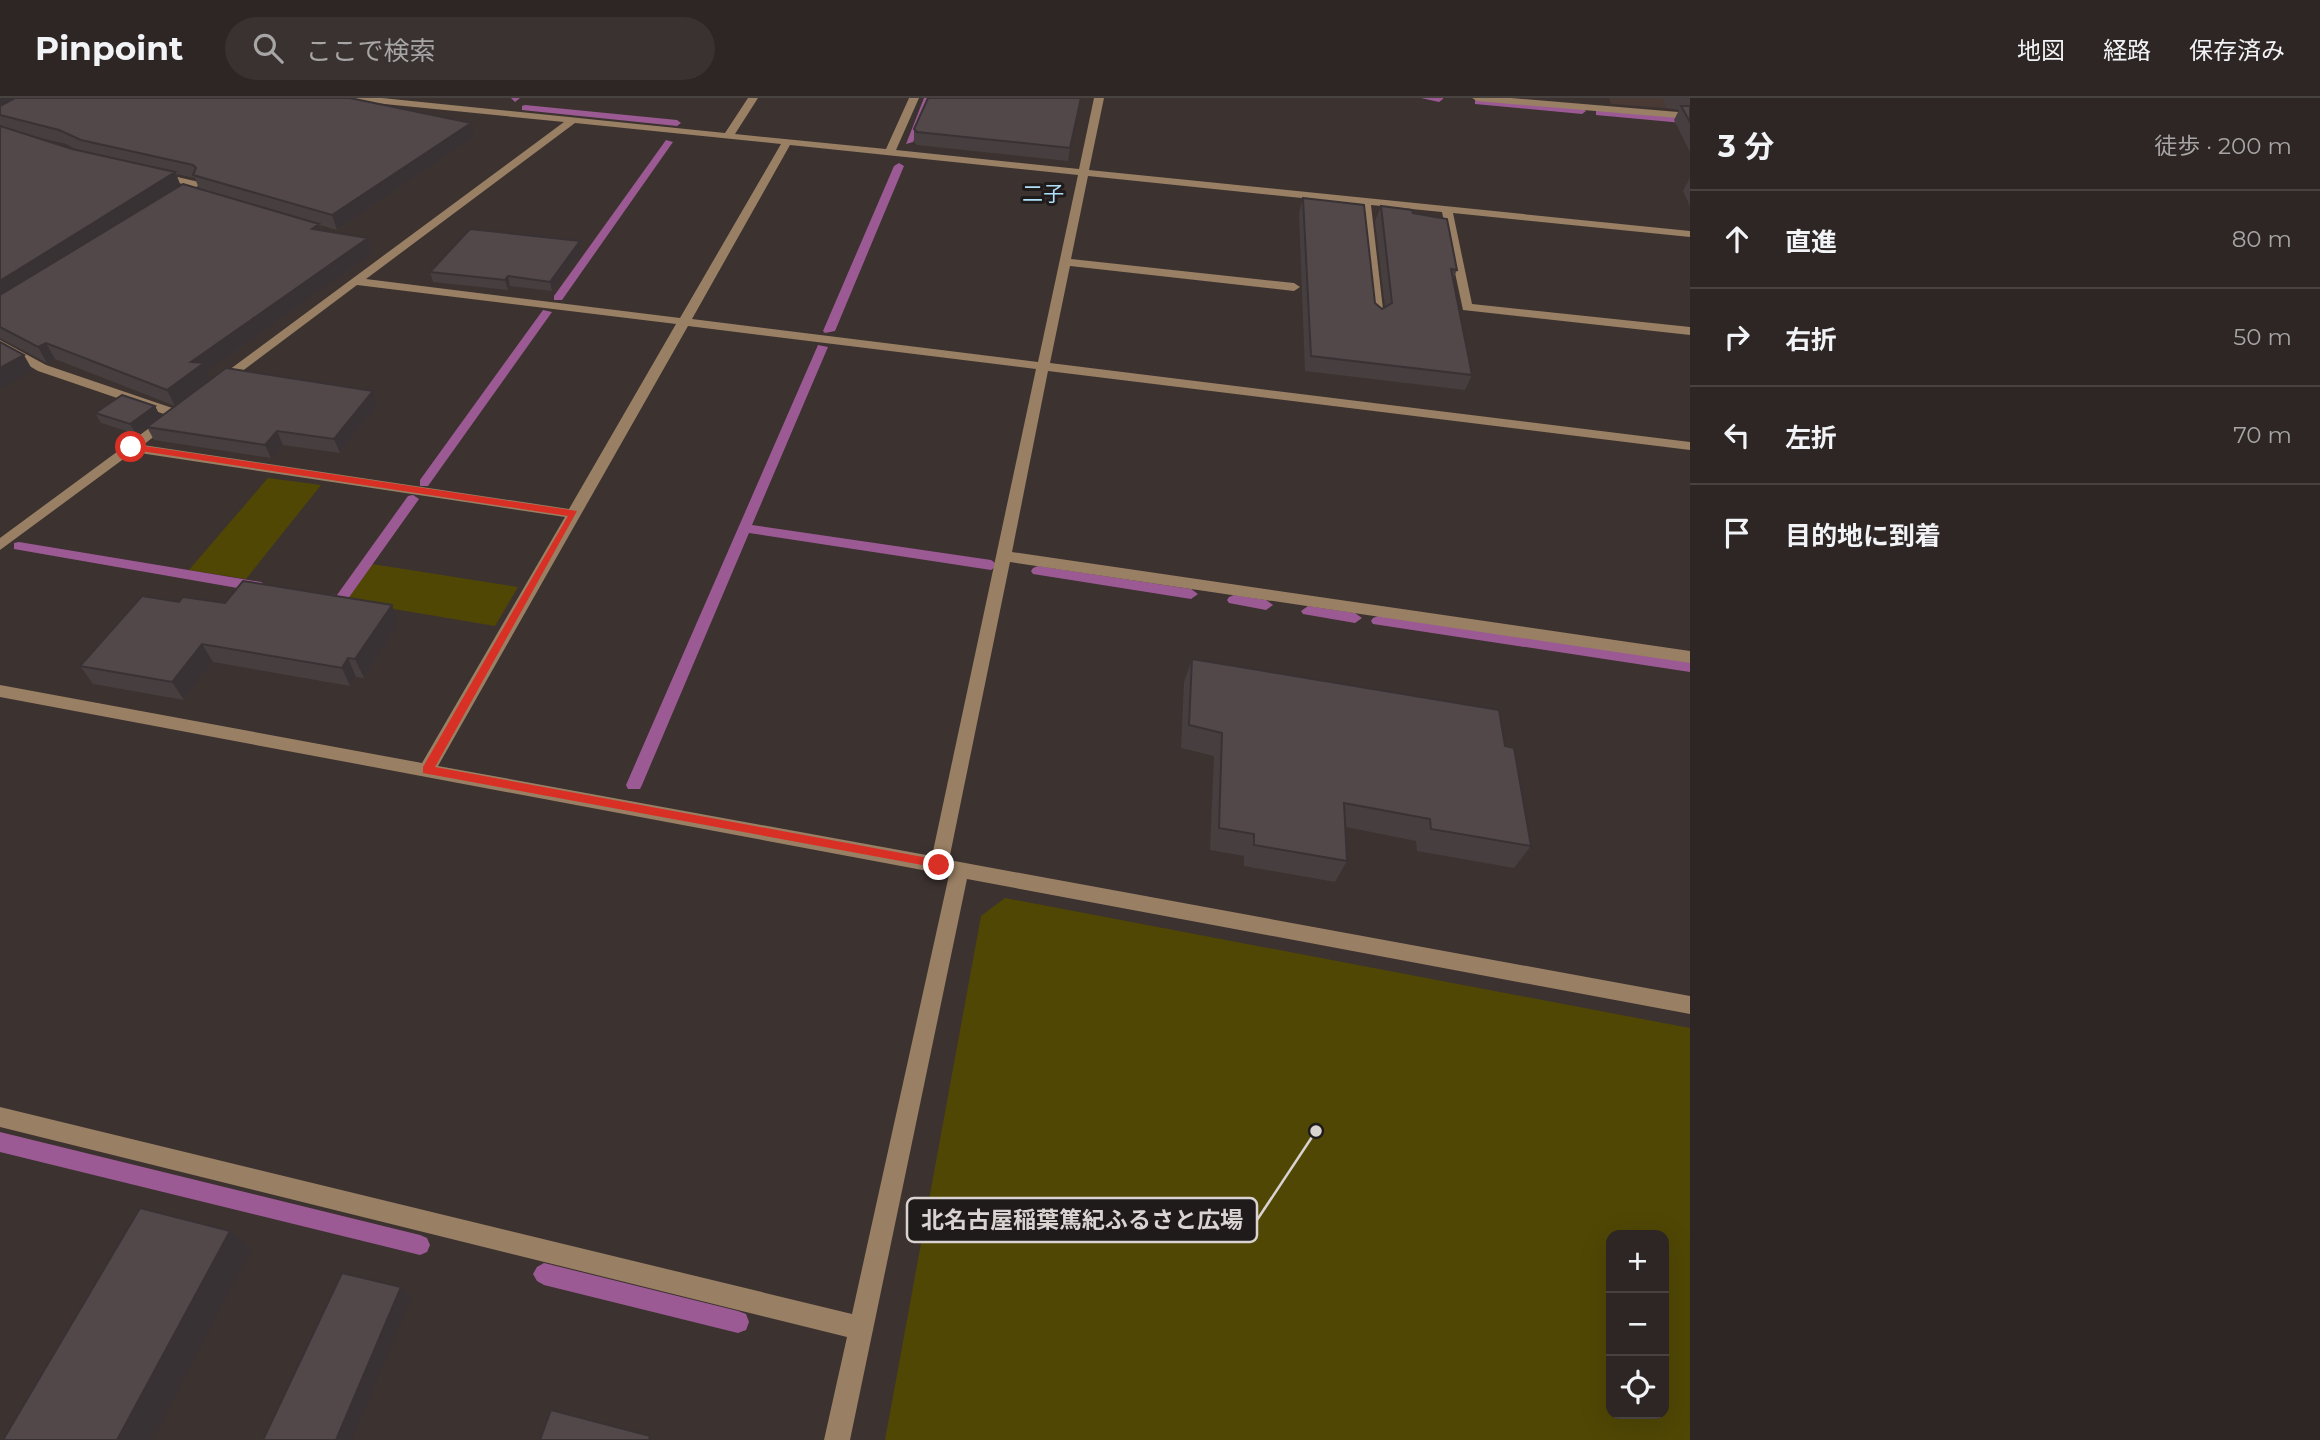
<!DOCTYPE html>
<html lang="ja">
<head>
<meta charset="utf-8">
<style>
	:root { --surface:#2d2624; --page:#393231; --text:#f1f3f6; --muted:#a7a5a6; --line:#484341 }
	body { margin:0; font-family:Montserrat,"Noto Sans JP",sans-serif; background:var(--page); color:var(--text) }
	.controls { position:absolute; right:21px; bottom:21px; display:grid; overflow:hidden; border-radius:14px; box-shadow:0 7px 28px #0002 }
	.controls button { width:63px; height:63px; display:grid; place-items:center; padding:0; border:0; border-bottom:2px solid var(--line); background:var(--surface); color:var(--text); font:35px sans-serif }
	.stop { position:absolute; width:21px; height:21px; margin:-16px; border:5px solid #d93025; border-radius:50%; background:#fff }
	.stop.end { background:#d93025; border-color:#fff; box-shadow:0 2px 7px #0008 }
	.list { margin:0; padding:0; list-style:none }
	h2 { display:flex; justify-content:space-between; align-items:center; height:91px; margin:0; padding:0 28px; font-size:30px }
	h2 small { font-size:23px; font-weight:400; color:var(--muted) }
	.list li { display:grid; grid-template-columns:46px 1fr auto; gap:21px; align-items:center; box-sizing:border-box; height:98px; padding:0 28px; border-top:2px solid var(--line) }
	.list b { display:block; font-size:26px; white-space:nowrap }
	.list em { font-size:23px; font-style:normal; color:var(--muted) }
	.icon { flex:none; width:38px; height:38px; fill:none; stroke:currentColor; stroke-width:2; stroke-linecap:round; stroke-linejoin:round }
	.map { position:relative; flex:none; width:1690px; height:1342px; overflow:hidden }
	header { display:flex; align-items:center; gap:42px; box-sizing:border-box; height:98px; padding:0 35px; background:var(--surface); border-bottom:2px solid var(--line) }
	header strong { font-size:33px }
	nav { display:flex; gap:38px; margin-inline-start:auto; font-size:24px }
	.search { width:490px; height:63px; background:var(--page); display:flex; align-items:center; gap:18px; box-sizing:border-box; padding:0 24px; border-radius:38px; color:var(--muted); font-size:26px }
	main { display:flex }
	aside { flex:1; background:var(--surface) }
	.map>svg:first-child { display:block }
	.built { fill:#493a35 }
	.green { fill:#504705; fill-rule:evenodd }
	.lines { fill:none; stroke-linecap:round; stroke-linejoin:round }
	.stream { fill:#9c5a94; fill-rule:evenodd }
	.minor { fill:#997f63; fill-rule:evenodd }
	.wall { fill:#473e40; fill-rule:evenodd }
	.shaded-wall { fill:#393234 }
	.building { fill:#52484a; stroke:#393234; stroke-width:2 }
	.route { fill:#d93025 }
	.labels { text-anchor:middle; stroke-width:6; stroke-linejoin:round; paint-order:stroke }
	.far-quarter-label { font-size:21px; fill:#b0def8; stroke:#1f1b1a }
	.leader { fill:none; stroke:#d9d3d2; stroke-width:2.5 }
	.callout-dot { fill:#d9d3d2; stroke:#1f1b1a; stroke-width:2.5 }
	.callout { fill:#1f1b1a; stroke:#d9d3d2; stroke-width:2.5 }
	.callout-label { font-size:23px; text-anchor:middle; font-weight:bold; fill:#d9d3d2 }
</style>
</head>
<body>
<header>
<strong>Pinpoint</strong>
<div class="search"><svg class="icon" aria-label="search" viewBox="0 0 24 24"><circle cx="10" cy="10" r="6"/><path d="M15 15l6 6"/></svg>ここで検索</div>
<nav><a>地図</a><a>経路</a><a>保存済み</a></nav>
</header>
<main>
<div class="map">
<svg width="1690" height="1342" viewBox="0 0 1690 1342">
	<rect width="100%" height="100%" fill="#3c3230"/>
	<path class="built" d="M1609,0H1690V12L1611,6Z"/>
	<path class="green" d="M268,380L321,387L246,481L189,472Z
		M372,466L518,489L495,528L346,503Z
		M1005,800L1690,930V1342H885L981,818ZM1611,1137H1664V1316H1611Z"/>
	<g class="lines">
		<path class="stream" d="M511,0H520L515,4Z
			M924,0H932L913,44L906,46Z
			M1421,0H1443V1L1439,4Z
			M1478,1L1582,10L1586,13L1582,16L1475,6V2Z
			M525,7L677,22L681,25L677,28L522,12V8Z
			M1599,12L1683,19L1687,22L1683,25L1596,17V13Z
			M666,42L673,44L562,202H554V198Z
			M899,65L904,68L835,233L825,235L823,233L894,68Z
			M543,212L552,214L428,388H420V382Z
			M818,247L828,249L752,427L991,462L998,467L991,472L749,435L642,687L640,691H628L626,687Z
			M413,397L419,401L345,505L340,507L320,502L318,499L320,496L337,497L408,398Z
			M19,444L261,484L268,489L261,494L14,451V445Z
			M1038,468L1191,491L1198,496L1191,501L1033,476L1031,473L1033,470Z
			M1234,497L1266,502L1273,507L1266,512L1229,505L1227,502L1229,499Z
			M1308,508L1355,515L1362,520L1355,525L1303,516L1301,513Z
			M1378,518L1690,564V574L1373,526L1371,523L1373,520Z
			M0,1034L420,1137L427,1140L430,1147L427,1154L420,1157L0,1054Z
			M544,1165L738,1213L746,1216L749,1224L746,1232L738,1235L544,1187L537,1183L533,1176L537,1169Z"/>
		<path class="minor" d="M349,0H382L725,35L748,0H758L735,36L886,51L909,0H919L896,52L1079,71L1094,0H1104L1089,72L1690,133V139L1453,115L1472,206L1690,229V237L1463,212L1442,114L1371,107L1384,220L1378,224L1372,220L1360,106L1088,78L1071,161L1294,185L1300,189L1294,193L1070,168L1050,265L1690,344V352L1048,273L1012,454L1690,553V565L1010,464L949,762L1690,898V916L967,781L850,1342H824L847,1239L0,1029V1009L852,1216L949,777L0,599V587L422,665L565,419L133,354L0,452V440L167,317L38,273L0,251V242L46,267L181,313V319H174L173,324L143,347L569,411L676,226L357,187L221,289L216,290L210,286L564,24L354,3ZM575,25L781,46L680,220L366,181ZM790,47L1078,77L1038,264L692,221ZM688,228L1036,271L932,758L438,668Z
			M1472,0H1511L1690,15V21L1477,3Z
			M156,74L199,84L200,86L179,104H171V100L187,87L152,79L151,77Z"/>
	</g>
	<path class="wall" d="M0,0L474,39L337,132L320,127L321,132L368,140L373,155L207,274L211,281L175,308L55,261L47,265L0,240ZM24,36L66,46L79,53L72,51ZM176,76L195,80L199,91L181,88Z
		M1082,0L1068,63L917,47L914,44V31Z
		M1662,0H1690V54L1674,22L1679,12L1667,10Z
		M1690,80V108L1683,93Z
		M1303,100L1375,205L1382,211L1385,209L1375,123L1381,108L1413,115L1457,172L1453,181L1472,277L1465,292L1305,273L1299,115Z
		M580,143L582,153L552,193L510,188L508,192L433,184L430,174Z
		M373,293L378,307L340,355L283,347L271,360L154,342L147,329Z
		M155,308L160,318L136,336L101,325L95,315Z
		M179,504L225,505L399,526L364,580L356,579L350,588L213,564L184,602L93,586L80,568Z
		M1192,561L1505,648L1531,748L1514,770L1417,753L1416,743L1346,729L1347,763L1335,784L1244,768V758L1210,752L1214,658L1181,650L1184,584Z"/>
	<path class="shaded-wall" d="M0,0H25L0,16Z
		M1082,0L1081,7L1068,63L1070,50Z
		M471,25L474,39L337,132L332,117Z
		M175,74L181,89L0,204V183Z
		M319,126L324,141L312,131Z
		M368,140L373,155L207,274L211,281L175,308L167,292L191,264Z
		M580,143L582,153L552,193L550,184Z
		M508,178L510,188L508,192L505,182Z
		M46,245L55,261L47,265L38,249Z
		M24,257L33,273L0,291V270Z
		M373,293L378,307L340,355L334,341Z
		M155,308L160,318L136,336L130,326Z
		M277,333L283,347L271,360L265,347Z
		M392,507L399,526L364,580L355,561Z
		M202,546L213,564L184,602L172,584Z
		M348,560L356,579L350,588L342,570Z
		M230,1133L252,1151L152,1342H117Z
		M401,1189L412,1199L352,1342H336Z"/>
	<path class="building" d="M15,0H350L471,25L332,117L193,77L196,70L193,67L81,42L59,32L0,17V8Z
		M928,0H1081L1070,50L917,34L914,31Z
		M1681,8H1690V24Z
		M0,28L72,51L175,74L0,183Z
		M183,86L319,126L312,131L368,140L191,264L204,265L167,292L46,245L38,249L0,229V197Z
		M1303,100L1364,107L1375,205L1382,211L1392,205L1381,108L1412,112L1413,115L1447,121L1457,172L1451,171L1472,277L1311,258Z
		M470,131L580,143L550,184L508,178L505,182L430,174Z
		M0,244L24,257L0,270Z
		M226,270L373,293L334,341L277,333L265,347L147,329Z
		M122,297L155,308L130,326L95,315Z
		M243,483L392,507L355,561L348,560L342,570L202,546L172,584L80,568L142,498L179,504L183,499L225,505Z
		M1192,561L1499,612L1505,648L1514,650L1531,748L1431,731L1430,721L1344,705L1347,763L1254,747V736L1219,730L1222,635L1189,627Z
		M140,1110L230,1133L117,1342H3Z
		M342,1175L401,1189L336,1342H263Z
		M551,1312L650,1338L649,1342H540Z"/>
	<path class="route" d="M131,346L577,413L435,669L939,762L945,767L944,771L423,675V669L568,418L128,351Z"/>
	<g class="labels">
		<g class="far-quarter-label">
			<text x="1043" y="103">二子</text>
		</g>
	</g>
	<path class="leader" d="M1316 1033L1257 1122"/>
	<circle class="callout-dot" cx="1316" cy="1033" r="7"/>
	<rect class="callout" x="907" y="1100" width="350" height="44" rx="7"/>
	<g class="callout-label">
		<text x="1082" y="1130">北名古屋稲葉篤紀ふるさと広場</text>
	</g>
</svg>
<div class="controls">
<button>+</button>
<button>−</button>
<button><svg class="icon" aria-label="locate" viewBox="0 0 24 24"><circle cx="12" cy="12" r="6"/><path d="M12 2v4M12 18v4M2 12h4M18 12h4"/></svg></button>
</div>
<div class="stop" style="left:131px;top:349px"></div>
<div class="stop end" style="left:939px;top:767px"></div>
</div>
<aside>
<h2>3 分<small>徒歩 · 200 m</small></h2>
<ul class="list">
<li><svg class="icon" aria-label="ahead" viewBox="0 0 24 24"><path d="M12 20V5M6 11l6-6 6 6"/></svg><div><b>直進</b></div><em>80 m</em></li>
<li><svg class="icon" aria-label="right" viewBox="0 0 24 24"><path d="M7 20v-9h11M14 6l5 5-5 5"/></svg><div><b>右折</b></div><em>50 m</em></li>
<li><svg class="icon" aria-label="left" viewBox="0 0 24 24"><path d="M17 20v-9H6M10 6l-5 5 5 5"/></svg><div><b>左折</b></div><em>70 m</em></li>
<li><svg class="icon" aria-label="arrive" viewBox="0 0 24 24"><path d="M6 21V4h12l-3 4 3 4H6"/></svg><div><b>目的地に到着</b></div></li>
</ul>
</aside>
</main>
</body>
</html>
